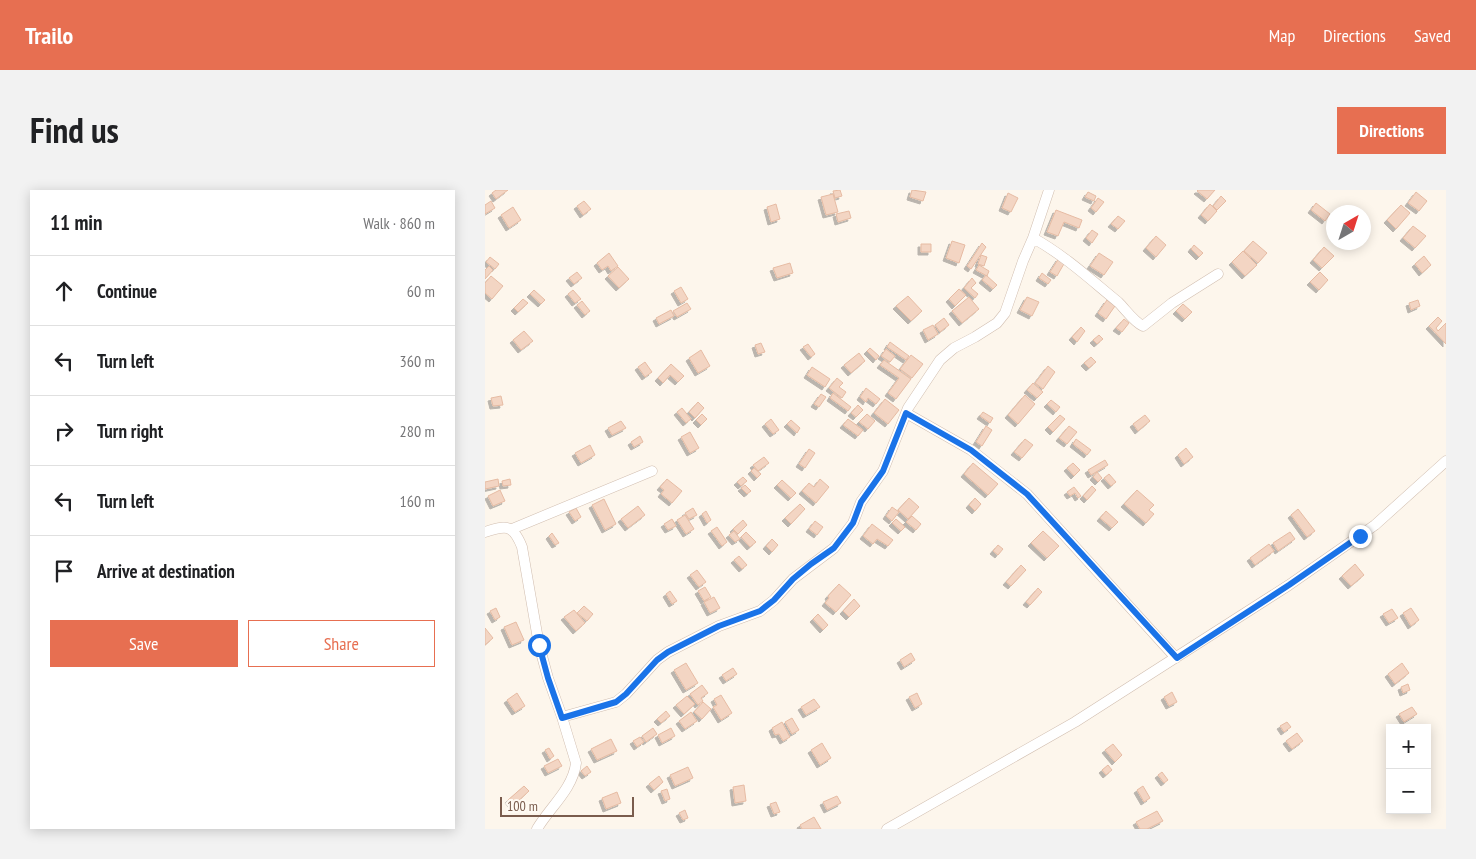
<!DOCTYPE html>
<html lang="en">
<head>
<meta charset="utf-8">
<style>
	:root { --surface:#fff; --page:#f2f2f2; --text:#202124; --muted:#757577; --line:#e0e0e0; --accent:#e76f51 }
	body { margin:0; font-family:"PT Sans Narrow",sans-serif; background:var(--page); color:var(--text) }
	.controls { position:absolute; right:15px; bottom:15px; display:grid; overflow:hidden; border-radius:0px; box-shadow:0 2px 12px #0003 }
	.controls button { width:45px; height:45px; display:grid; place-items:center; padding:0; border:0; border-bottom:1px solid var(--line); background:var(--surface); color:var(--text); font:25px sans-serif }
	.compass { position:absolute; left:841px; top:15px; width:45px; height:45px; border-radius:50%; background:var(--surface); box-shadow:0 2px 12px #0003; rotate:39deg }
	.scale { position:absolute; left:15px; bottom:12px; width:134px; box-sizing:border-box; padding-left:5px; border:2px solid #7a5c4d; border-top:0; font-size:14px; line-height:18px; white-space:nowrap; color:#7a5c4d; -webkit-text-stroke:4px #fffaf3; paint-order:stroke }
	.stop { position:absolute; width:15px; height:15px; margin:-11px; border:4px solid #1a73e8; border-radius:50%; background:#fff }
	.stop.end { background:#1a73e8; border-color:#fff; box-shadow:0 1px 5px #0008 }
	.list { margin:0; padding:0; list-style:none }
	h2 { display:flex; justify-content:space-between; align-items:center; height:65px; margin:0; padding:0 20px; font-size:21px }
	h2 small { font-size:16px; font-weight:400; color:var(--muted) }
	.list li { display:grid; grid-template-columns:32px 1fr auto; gap:15px; align-items:center; box-sizing:border-box; height:70px; padding:0 20px; border-top:1px solid var(--line) }
	.list b { display:block; font-size:19px; white-space:nowrap }
	.list em { font-size:16px; font-style:normal; color:var(--muted) }
	.actions { display:flex; gap:10px; padding:15px 20px }
	.actions a { flex:1; padding:11px 0; border:1px solid var(--accent); border-radius:0px; text-align:center; font-size:18px; color:var(--accent) }
	.actions .main { background:var(--accent); color:#fff }
	.icon { flex:none; width:28px; height:28px; fill:none; stroke:currentColor; stroke-width:2; stroke-linecap:round; stroke-linejoin:round }
	.map { position:relative; flex:none; width:961px; height:639px; overflow:hidden; border-radius:0px }
	header { display:flex; align-items:center; gap:30px; box-sizing:border-box; height:70px; padding:0 25px; background:var(--accent); color:#fff }
	header strong { font-size:24px }
	nav { display:flex; gap:28px; margin-inline-start:auto; font-size:18px }
	.intro { display:flex; align-items:center; justify-content:space-between; box-sizing:border-box; height:120px; padding:0 30px }
	h1 { margin:0; font-size:35px }
	.button { padding:12px 22px; border-radius:0px; background:var(--accent); color:#fff; font-size:18px; font-weight:700 }
	main { display:flex; gap:30px; padding:0 30px }
	aside { flex:1; background:var(--surface); border-radius:0px; box-shadow:0 2px 12px #0003 }
	.map>svg:first-child { display:block }
	.building { fill:#f3d5c3; stroke:#e6bba3; filter:url(#shadow) }
	.lines { fill:none; stroke-linecap:round; stroke-linejoin:round }
	.minor-casing { stroke:#d1beb0; stroke-width:11 }
	.minor { stroke:#fff; stroke-width:10 }
	.route { stroke:#1a73e8; stroke-width:6 }
</style>
</head>
<body>
<header>
<strong>Trailo</strong>
<nav><a>Map</a><a>Directions</a><a>Saved</a></nav>
</header>
<div class="intro"><h1>Find us</h1><a class="button">Directions</a></div>
<main>
<aside>
<h2>11 min<small>Walk · 860 m</small></h2>
<ul class="list">
<li><svg class="icon" aria-label="ahead" viewBox="0 0 24 24"><path d="M12 20V5M6 11l6-6 6 6"/></svg><div><b>Continue</b></div><em>60 m</em></li>
<li><svg class="icon" aria-label="left" viewBox="0 0 24 24"><path d="M17 20v-9H6M10 6l-5 5 5 5"/></svg><div><b>Turn left</b></div><em>360 m</em></li>
<li><svg class="icon" aria-label="right" viewBox="0 0 24 24"><path d="M7 20v-9h11M14 6l5 5-5 5"/></svg><div><b>Turn right</b></div><em>280 m</em></li>
<li><svg class="icon" aria-label="left" viewBox="0 0 24 24"><path d="M17 20v-9H6M10 6l-5 5 5 5"/></svg><div><b>Turn left</b></div><em>160 m</em></li>
<li><svg class="icon" aria-label="arrive" viewBox="0 0 24 24"><path d="M6 21V4h12l-3 4 3 4H6"/></svg><div><b>Arrive at destination</b></div></li>
</ul>
<div class="actions"><a class="main">Save</a><a>Share</a></div>
</aside>
<div class="map">
<svg width="961" height="639" viewBox="0 0 961 639">
	<defs>
		<filter id="shadow"><feDropShadow dx="-3" dy="3" stdDeviation="0" flood-color="#0004"/></filter>
	</defs>
	<rect width="100%" height="100%" fill="#fdf6ec"/>
	<path class="building" d="M11,0H23L11,9L7,3Z
		M355,0L357,6L350,8L348,1Z
		M427,0L441,2L438,11L425,7Z
		M713,0H730L722,9L712,1Z
		M603,2L611,6L609,11L600,7Z
		M931,2L942,11L934,21L923,13Z
		M523,3L533,8L526,22L517,18Z
		M348,4L353,22L341,25L336,7Z
		M736,6L741,11L732,20L728,16Z
		M613,8L619,12L611,22L606,18Z
		M6,11L10,18L0,24V15Z
		M99,11L106,19L98,25L92,16Z
		M831,13L845,24L840,31L826,20Z
		M291,14L295,29L286,32L282,17Z
		M725,14L732,21L723,31L716,25Z
		M916,15L925,23L911,39L902,30Z
		M28,17L36,30L24,38L16,25Z
		M571,20L597,30L594,38L579,32L573,46L562,42Z
		M364,21L366,28L353,32L351,24Z
		M633,26L640,31L633,39L626,34Z
		M928,36L941,46L930,58L918,48Z
		M607,40L613,44L607,53L601,48Z
		M671,46L681,55L671,67L661,58Z
		M467,51L480,55L474,73L461,68Z
		M768,51L782,63L773,73L759,61Z
		M497,53L501,57L486,79L482,76Z
		M436,54H446V62H436Z
		M709,55L718,63L714,67L706,59Z
		M839,57L849,66L837,78L828,70Z
		M758,61L772,75L760,86L747,72Z
		M124,63L133,76L126,81L123,76L117,80L112,73Z
		M614,63L628,72L619,85L605,76Z
		M496,65L502,67L499,76L493,74Z
		M939,66L946,75L937,83L930,74Z
		M5,67L14,74L10,79L1,72Z
		M574,68L580,72L572,86L565,82Z
		M305,73L308,83L292,88L288,78Z
		M494,75L504,81L502,86L491,80Z
		M4,76L8,80L0,89V80Z
		M133,77L144,89L134,98L123,86Z
		M92,82L97,88L89,94L84,88Z
		M835,82L843,90L834,100L825,92Z
		M557,83L566,90L563,94L554,88Z
		M501,85L512,95L508,99L497,90Z
		M6,86L18,96L7,109L0,103V93Z
		M487,88L491,93L486,98L493,104L490,108L479,98Z
		M196,97L203,109L196,113L189,101Z
		M474,99L481,105L470,116L464,109Z
		M49,100L60,110L56,114L45,104Z
		M88,100L96,109L90,113L83,104Z
		M423,106L437,121L426,131L411,116Z
		M484,107L494,119L477,133L467,121Z
		M542,107L554,112L547,126L535,120Z
		M38,109L43,113L33,122L29,118Z
		M622,110L630,116L621,129L613,123Z
		M933,110L935,116L926,120L924,113Z
		M97,111L105,121L100,125L92,115Z
		M202,113L206,119L192,127L188,121Z
		M698,114L707,122L700,129L691,121Z
		M186,120L189,126L174,134L171,128Z
		M953,127L957,131L951,138L953,141L961,133V154L944,136Z
		M459,128L464,135L455,142L450,135Z
		M639,129L644,133L637,142L631,138Z
		M448,135L453,144L443,150L438,140Z
		M596,137L600,141L592,152L587,147Z
		M39,141L48,151L36,160L28,150Z
		M614,145L618,149L612,154L608,150Z
		M405,152L424,166L421,170L402,157Z
		M276,153L280,162L273,164L270,155Z
		M323,154L330,164L326,167L318,157Z
		M385,158L394,166L391,170L382,161Z
		M401,159L410,166L405,172L396,166Z
		M216,160L225,176L213,183L204,168Z
		M374,163L380,171L366,183L359,175Z
		M426,165L438,174L427,188L415,179Z
		M606,167L611,172L604,178L599,173Z
		M399,170L426,189L411,209L403,203L414,188L395,175Z
		M160,172L167,182L160,187L153,177Z
		M186,174L199,186L193,192L185,185L178,193L173,188Z
		M563,176L570,182L558,199L550,193Z
		M327,177L345,189L340,197L322,185Z
		M352,188L358,193L354,197L361,202L357,208L344,198Z
		M548,193L558,202L552,208L542,200Z
		M381,198L395,209L391,214L383,208L381,212L375,207Z
		M348,203L366,217L363,221L345,208Z
		M336,204L341,207L334,217L329,214Z
		M540,205L550,214L533,234L523,225Z
		M16,206L18,215L8,216L6,208Z
		M400,209L414,220L403,234L389,223Z
		M566,210L575,217L571,222L562,214Z
		M213,212L219,218L210,228L204,222Z
		M373,215L378,220L371,227L366,223Z
		M197,218L206,229L201,233L192,222Z
		M498,222L508,228L505,233L495,226Z
		M217,224L222,229L216,235L211,230Z
		M382,224L390,231L383,239L374,232Z
		M575,225L580,229L568,242L563,237Z
		M660,225L665,231L653,241L648,234Z
		M286,229L294,240L288,244L280,234Z
		M363,229L378,240L373,246L358,235Z
		M306,230L315,238L312,243L302,234Z
		M136,231L141,238L127,245L123,238Z
		M501,236L507,240L497,256L491,252Z
		M584,236L592,242L582,254L574,248Z
		M205,242L214,258L205,263L196,247Z
		M155,246L158,252L149,257L146,252Z
		M540,249L548,255L537,268L529,262Z
		M591,249L606,260L602,265L588,254Z
		M105,255L110,265L96,273L90,263Z
		M701,258L708,267L699,274L693,265Z
		M324,259L330,263L320,278L314,274Z
		M279,267L284,273L273,281L268,275Z
		M620,270L623,275L606,285L603,280Z
		M488,273L513,294L503,305L479,284Z
		M588,273L595,280L589,286L582,278Z
		M269,278L276,284L272,288L266,281Z
		M612,282L617,288L613,292L608,287Z
		M624,284L631,292L626,296L619,288Z
		M258,287L262,291L256,296L252,292Z
		M13,289L14,296L0,299V292Z
		M25,289L26,295L18,296L17,291Z
		M182,289L197,301L187,313L176,304L179,300L175,297Z
		M335,289L344,297L331,313L317,301L324,293L329,297Z
		M297,290L311,303L306,308L292,295Z
		M260,295L266,301L262,304L256,298Z
		M607,296L611,300L602,310L598,306Z
		M589,297L596,306L593,308L590,303L585,306L582,302Z
		M15,300L20,311L8,316L3,306Z
		M652,300L669,315L664,320L669,324L661,333L639,314Z
		M424,308L434,317L423,329L413,320Z
		M490,308L496,314L490,321L484,315Z
		M119,309L131,334L120,340L107,315Z
		M315,314L320,319L306,334L300,328Z
		M153,316L160,325L143,338L136,329Z
		M407,317L414,322L407,331L401,326Z
		M91,318L96,327L90,331L84,322Z
		M208,318L212,325L204,329L200,323Z
		M813,319L830,341L822,347L806,325Z
		M221,321L226,330L222,333L217,324Z
		M621,321L633,332L627,338L615,328Z
		M200,325L209,339L201,344L192,330Z
		M427,326L436,334L431,340L421,332Z
		M187,329L191,336L183,340L179,334Z
		M411,329L420,337L416,341L407,333Z
		M258,330L262,335L253,344L248,339Z
		M330,331L338,337L332,345L324,339Z
		M387,334L408,350L403,356L392,349L388,354L378,346Z
		M232,337L242,352L237,356L226,341Z
		M249,341L255,349L250,352L244,345Z
		M558,341L574,356L562,368L546,353Z
		M261,342L271,352L265,357L256,347Z
		M805,342L810,349L793,361L788,353Z
		M67,343L74,353L70,355L64,346Z
		M287,349L293,355L287,362L281,356Z
		M784,354L789,361L770,375L765,368Z
		M513,355L518,359L513,365L508,361Z
		M254,366L262,375L257,379L249,370Z
		M870,374L879,385L866,396L857,386Z
		M536,375L541,380L526,396L521,392Z
		M212,380L221,392L214,397L205,385Z
		M354,394L366,405L351,422L340,413L344,408L343,406Z
		M220,397L226,407L219,411L213,401Z
		M553,398L557,402L545,415L541,412Z
		M185,401L192,411L187,414L181,404Z
		M229,407L235,418L225,423L219,412Z
		M369,409L375,416L364,427L358,421Z
		M99,416L108,424L102,431L92,423Z
		M11,418L15,427L10,430L5,421Z
		M926,418L934,430L926,436L918,423Z
		M907,419L913,428L904,433L898,424Z
		M89,420L100,433L91,441L79,427Z
		M333,424L343,435L338,440L328,429Z
		M31,432L39,450L27,455L19,437Z
		M0,438L8,448L0,455Z
		M426,463L430,470L419,477L415,470Z
		M201,473L213,493L201,500L189,480Z
		M917,473L924,483L910,494L903,484Z
		M248,478L252,484L241,491L237,485Z
		M923,494L925,500L918,503L916,497Z
		M217,495L223,503L216,508L218,511L213,515L205,504Z
		M687,502L692,512L684,516L679,507Z
		M32,503L40,516L30,522L22,510Z
		M432,503L437,514L430,518L424,507Z
		M236,505L247,523L236,530L228,517L232,515L229,509Z
		M202,506L210,514L199,524L191,515Z
		M329,509L335,517L321,525L316,517Z
		M218,512L226,519L217,529L209,522Z
		M927,517L932,524L919,532L914,524Z
		M181,521L185,526L176,533L172,529Z
		M206,522L212,531L200,539L194,531Z
		M307,528L314,540L307,544L300,532Z
		M297,532L305,547L298,551L294,544L290,545L287,538Z
		M802,532L806,537L799,542L795,536Z
		M168,538L172,544L161,552L157,546Z
		M186,538L190,546L177,553L173,545Z
		M812,543L818,551L807,559L801,551Z
		M155,547L159,552L152,557L148,551Z
		M126,549L132,561L112,570L106,559Z
		M337,553L346,568L335,575L326,560Z
		M628,554L637,565L630,572L620,560Z
		M64,558L69,566L65,569L60,560Z
		M73,569L77,576L63,583L59,576Z
		M623,575L627,580L621,585L617,580Z
		M102,576L106,582L100,586L96,581Z
		M203,577L208,588L190,596L185,585Z
		M677,582L683,590L679,593L673,585Z
		M174,586L178,592L169,600L164,594Z
		M259,595L261,611L250,613L248,597Z
		M39,596L44,601L28,616L23,610Z
		M658,596L665,608L659,612L652,600Z
		M182,599L185,609L180,611L176,601Z
		M132,602L136,613L121,619L117,608Z
		M352,606L356,613L342,620L338,612Z
		M291,612L295,622L289,624L285,614Z
		M200,620L203,628L198,630L194,623Z
		M672,621L678,631L662,639H655L651,632Z
		M329,627L336,639H317L315,635Z"/>
	<g class="lines">
		<defs>
			<path id="minor" d="M548,48C579,65 606,90 633,112C641,120 649,132 658,136L687,113L733,84
				M421,223L486,260L542,304L691,468
				M27,339L167,281
				M0,342C21,335 28,334 37,357L54,455L63,488L77,527
				M52,639C64,618 88,599 91,573L77,527L131,512L141,504L172,470L183,462L234,436L275,421L289,410L308,389L349,358L368,333L376,312L398,281L423,218L455,170L469,158L490,147L512,133L520,123L538,71L548,48L564,0
				M402,639L590,532L804,395L890,335L961,271"/>
		</defs>
		<use href="#minor" class="minor-casing"/>
		<use href="#minor" class="minor"/>
	</g>
	<g class="lines">
		<path class="route" d="M54,455L63,488L77,528L131,512L141,504L172,470L183,462L234,436L275,421L289,410L308,389L326,374L349,358L368,333L376,312L398,281L421,223L486,260L542,304L692,468L804,395L875,346"/>
	</g>
</svg>
<div class="controls">
<button>+</button>
<button>−</button>
</div>
<svg class="compass" viewBox="-18 -18 36 36"><path d="M0-13l5 13h-10z" fill="#e53935"/><path d="M0 13l5-13h-10z" fill="#757577"/></svg>
<div class="scale">100 m</div>
<div class="stop" style="left:54px;top:455px"></div>
<div class="stop end" style="left:875px;top:346px"></div>
</div>
</main>
</body>
</html>
